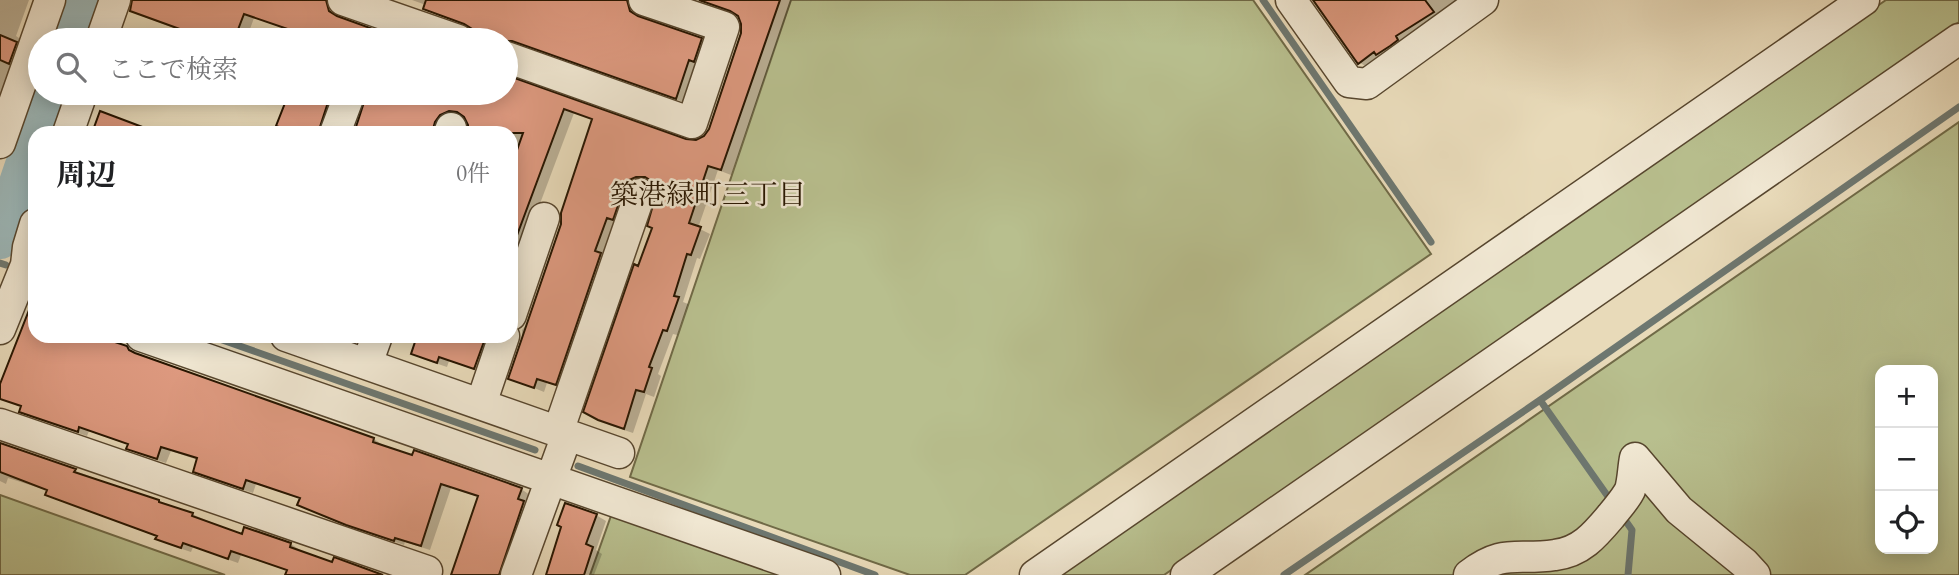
<!DOCTYPE html>
<html lang="ja">
<head>
<meta charset="utf-8">
<style>
	:root { --surface:#fff; --page:#f6f6f6; --text:#202124; --muted:#757577; --line:#e0e0e0 }
	body { margin:0; font-family:"EB Garamond","Noto Serif JP",serif; background:var(--page); color:var(--text) }
	.controls { position:absolute; right:21px; bottom:21px; display:grid; overflow:hidden; border-radius:14px; box-shadow:0 4px 18px #0003 }
	.controls button { width:63px; height:63px; display:grid; place-items:center; padding:0; border:0; border-bottom:2px solid var(--line); background:var(--surface); color:var(--text); font:35px sans-serif }
	.list { margin:0; padding:0; list-style:none }
	h2 { display:flex; justify-content:space-between; align-items:center; height:91px; margin:0; padding:0 28px; font-size:30px }
	h2 small { font-size:23px; font-weight:400; color:var(--muted) }
	.icon { flex:none; width:38px; height:38px; fill:none; stroke:currentColor; stroke-width:2; stroke-linecap:round; stroke-linejoin:round }
	.map { position:relative; flex:none; width:1959px; height:575px; overflow:hidden }
	.search { position:absolute; background:var(--surface); box-shadow:0 4px 18px #0003; left:28px; top:28px; width:490px; height:77px; display:flex; align-items:center; gap:18px; box-sizing:border-box; padding:0 24px; border-radius:38px; color:var(--muted); font-size:26px }
	.panel { position:absolute; background:var(--surface); box-shadow:0 4px 18px #0003; left:28px; top:126px; width:490px; height:217px; border-radius:21px }
	.map>svg:first-child { display:block }
	.green { fill:#b8bf8e; stroke:#706a47; stroke-width:2; fill-rule:evenodd }
	.shadow { fill:#0003 }
	.lines { fill:none; stroke-linecap:round; stroke-linejoin:round }
	.stream { stroke:#6d7770; stroke-width:7 }
	.river { stroke:#9cb8ba; stroke-width:40 }
	.building { fill:#dd997f; stroke:#271500; stroke-width:2 }
	.minor-casing { stroke:#57462e; stroke-width:33 }
	.minor { stroke:#f0e7d2; stroke-width:30 }
	.labels { text-anchor:middle; stroke-width:5; stroke-linejoin:round; paint-order:stroke }
	.neighbourhood-label { font-size:28px; fill:#271500; stroke:#f0e7d2 }
</style>
</head>
<body>
<div class="map">
<svg width="1959" height="575" viewBox="0 0 1959 575">
	<rect width="100%" height="100%" fill="#e8dab9"/>
	<filter id="stains"><feTurbulence type="fractalNoise" baseFrequency=".00286" numOctaves="4"/><feColorMatrix values="0 0 0 0 .2 0 0 0 0 .09 0 0 0 0 .02 0 0 0 .5 -.17"/></filter>
	<radialGradient id="worn" r=".72"><stop offset=".6" stop-color="#630" stop-opacity="0"/><stop offset="1" stop-color="#630" stop-opacity=".3"/></radialGradient>
	<path class="green" d="M791,0H1253L1431,254L965,575H910L630,477Z
		M1886,0H1959V22L1164,575H1057Z
		M1959,122V575H1305ZM1880,370H1933V549H1880Z
		M0,495L225,575H0Z
		M612,513L797,575H590Z"/>
	<path class="shadow" d="M0,0H29L16,36L22,40L0,111Z
		M135,0H301L299,3L375,31L386,40H308L310,37L254,18L246,40H206L142,16L132,10Z
		M412,0H637L636,9L640,18L701,40L711,45L686,103L523,45L514,44L506,48V40H477L472,27L435,14L425,8L426,5Z
		M696,0H792L731,175L718,170L698,228L710,234L700,259L697,258L683,302L688,304L677,335L673,334L658,374L661,376L654,397L646,394L633,433L609,425L586,411L654,228L659,191L655,182H647L566,389L547,383L544,392L510,378L522,342V330L529,322L594,120L574,113L520,257L511,294V133H468L470,126L466,116L460,115L450,120L442,133H355L368,93H506V77L686,141L695,142L704,138L710,129L742,33L743,22L738,14Z
		M1315,0H1464L1368,68L1359,62Z
		M288,93H343L328,133H294L279,125L290,95Z
		M35,319V336H101L137,355L374,439L383,445V447L521,489L530,495L509,575H452L479,497L451,488L430,550L405,542L404,545L358,529L309,509L301,499L256,484L253,493L204,477L195,471L198,460L171,451L166,463L138,454L128,448L129,445L89,431L87,436L30,417L21,411L22,407L0,398V390Z
		M342,336H368L366,343Z
		M401,336H497L484,373L449,361L447,367L423,359L413,354L416,343Z
		M0,443L192,514L243,536L246,529L291,544L300,550L299,552L333,565L382,575H287L288,571L241,555L238,563L193,547L191,552L167,544L158,537L57,499L49,491L8,478L6,484L0,481Z
		M596,515L606,521L596,550L602,554L594,575H547Z"/>
	<g class="lines">
		<path class="stream" d="M1263,0L1431,242
			M0,263L6,265
			M211,336L535,450
			M1540,400L1609,498
			M578,466L875,575
			M1625,520L1632,530L1628,575
			M1284,575L1546,396L1959,107"/>
		<path class="river" d="M68,40L81,0
			M36,133L50,93
			M0,239L35,136"/>
	</g>
	<path class="building" d="M132,0H326L329,11L337,16L373,29L369,40H307L308,36L244,14L234,40H210L130,11Z
		M426,0H627L630,11L638,16L702,38L694,62L689,60L676,99L512,41L475,40L472,29L464,24L423,9Z
		M699,0H780L721,170L708,166L689,223L701,227L691,255L687,254L674,296L679,297L667,331L663,330L649,367L652,368L644,392L636,390L624,429L598,420L583,412L634,264L638,266L652,228L647,226L657,191L653,182L645,177H636L629,180L624,188L613,220L607,218L595,251L601,253L556,385L537,379L534,388L508,379L561,224V213L592,119L564,109L513,246H511V167L523,133H468V125L464,117L457,112L449,111L440,115L435,122L432,133H354L367,93H506V75L686,139L696,140L704,136L709,129L741,33V24L738,16L730,11Z
		M1313,0H1425L1434,12L1396,36L1398,40L1390,46L1376,55L1374,52L1358,64Z
		M0,35L17,42L9,64L0,60Z
		M289,93H331L318,133H295L276,126Z
		M100,111L153,131V133H92Z
		M33,300H35V336H97L127,346L129,350L135,353L374,438L373,442L412,455L414,450L522,488L518,499L524,501L499,575H451L478,496L441,484L421,546L395,538L394,541L346,525L297,505L300,498L246,480L243,489L193,472L197,458L161,447L157,459L126,449L128,444L79,427L78,432L19,412L21,406L0,399V384Z
		M417,336H486L474,369L439,357L437,363L411,354Z
		M0,443L76,469L74,472L159,500V502L193,513L192,516L242,534L244,527L291,543L290,547L332,562L334,557L383,575H285L287,570L231,551L228,559L183,543L181,548L155,539L157,536L45,495L47,490L0,472Z
		M565,503L597,514L586,544L593,547L584,575H546L561,527L557,525Z"/>
	<g class="lines">
		<defs>
			<path id="minor" d="M343,0L458,40
				M1291,0L1349,82L1367,84L1483,0
				M101,40L115,0
				M506,57L692,123L724,27L644,0
				M68,133L82,93
				M335,133L350,93
				M449,133L451,128
				M0,143L50,0
				M511,315L544,218
				M0,329L26,265L28,247L35,224
				M141,336L825,575
				M286,336L619,453
				M367,364L377,336
				M481,404L504,336
				M0,424L427,571
				M558,432L640,194
				M516,575L567,435
				M1035,575L1864,0
				M1186,575L1959,39
				M1469,575C1504,548 1516,561 1555,555C1581,552 1595,535 1611,516C1617,508 1625,500 1630,490C1633,480 1633,468 1635,458L1679,510L1744,563L1755,575"/>
		</defs>
		<use href="#minor" class="minor-casing"/>
		<use href="#minor" class="minor"/>
	</g>
	<g class="labels">
		<g class="neighbourhood-label">
			<text x="708" y="204">築港緑町三丁目</text>
		</g>
	</g>
	<rect width="100%" height="100%" filter="url(#stains)"/>
	<rect width="100%" height="100%" fill="url(#worn)"/>
</svg>
<div class="controls">
<button>+</button>
<button>−</button>
<button><svg class="icon" aria-label="locate" viewBox="0 0 24 24"><circle cx="12" cy="12" r="6"/><path d="M12 2v4M12 18v4M2 12h4M18 12h4"/></svg></button>
</div>
<div class="search"><svg class="icon" aria-label="search" viewBox="0 0 24 24"><circle cx="10" cy="10" r="6"/><path d="M15 15l6 6"/></svg>ここで検索</div>
<section class="panel">
<h2>周辺<small>0件</small></h2>
<ul class="list">
</ul>
</section>
</div>
</body>
</html>
